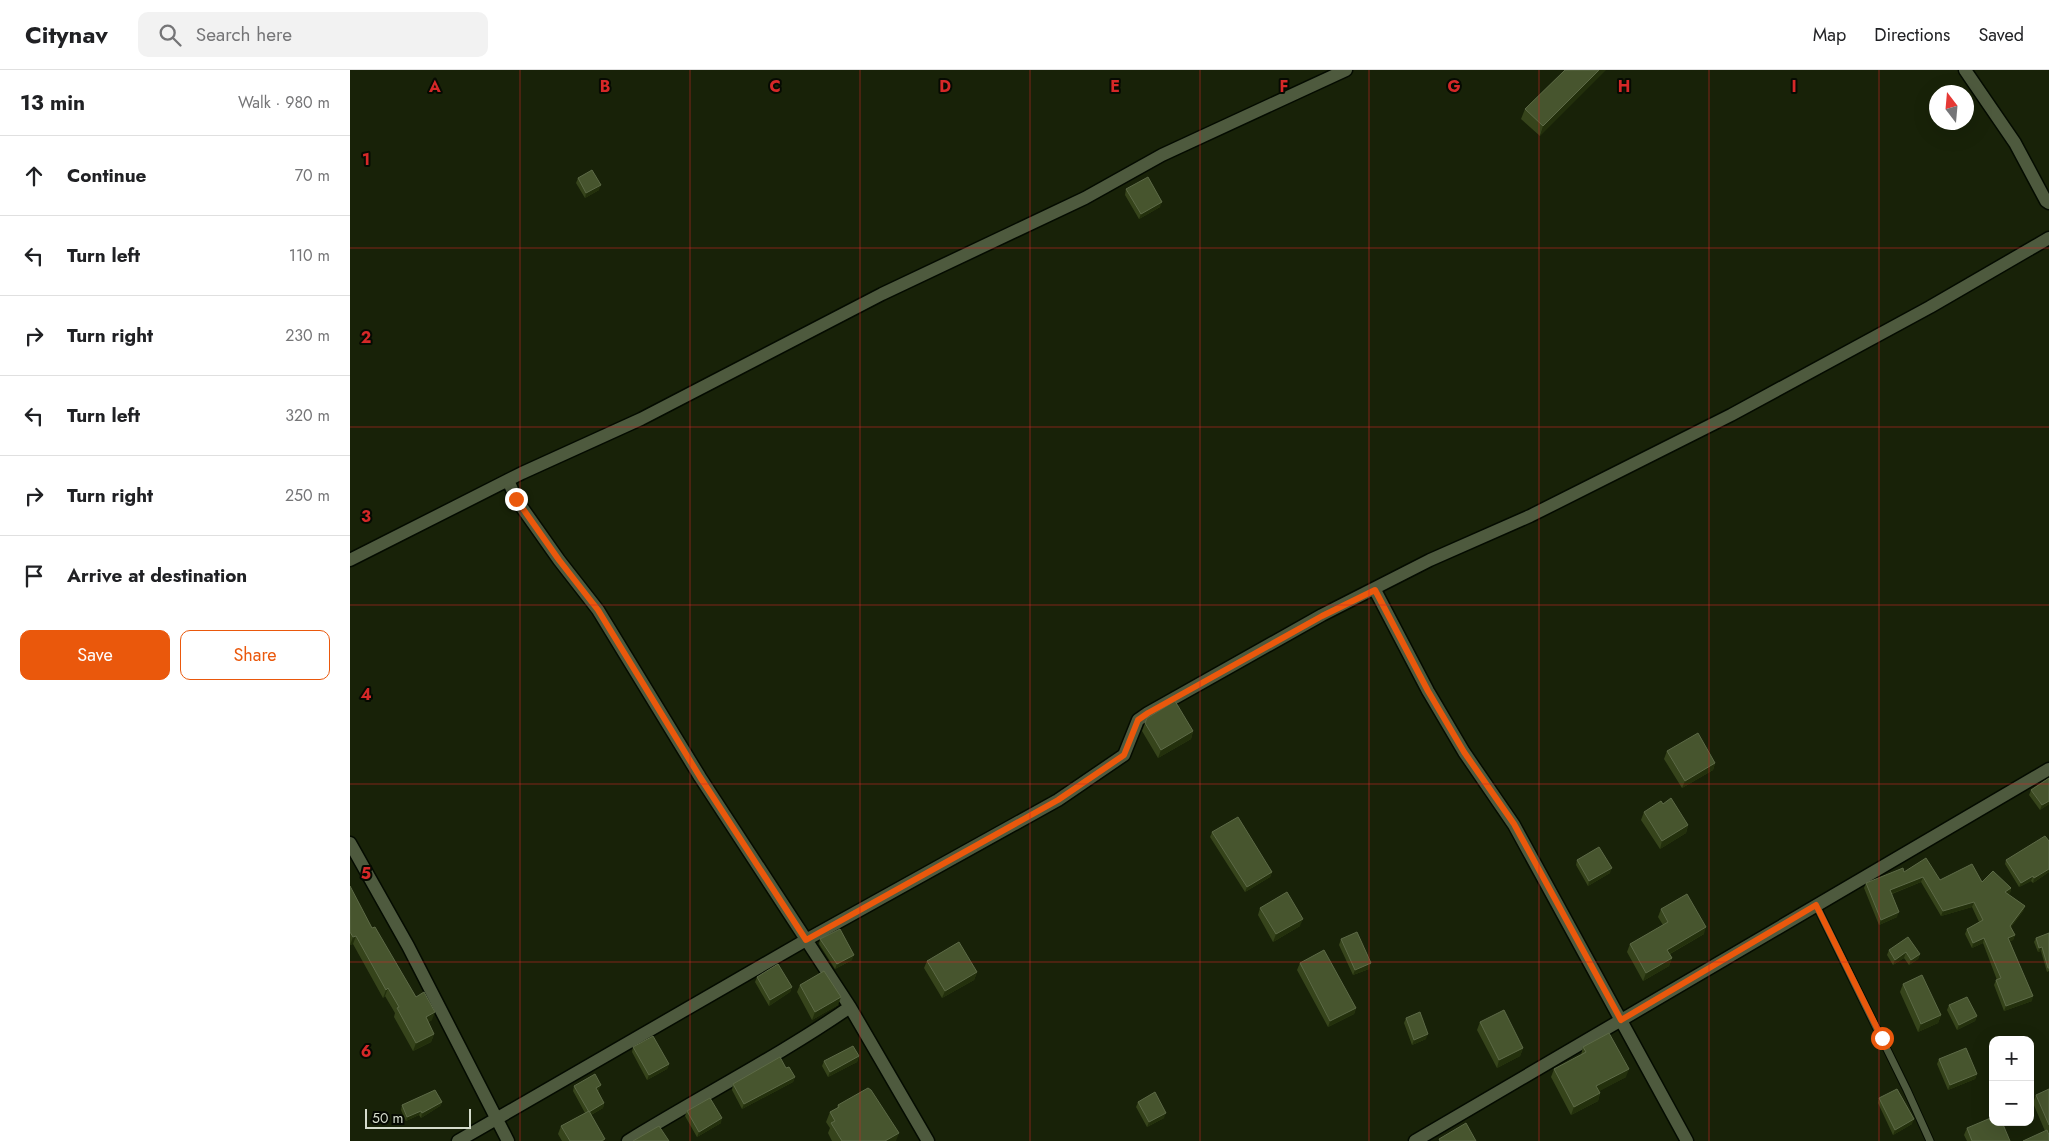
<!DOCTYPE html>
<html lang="en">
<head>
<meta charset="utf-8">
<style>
	:root { --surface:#fff; --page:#f2f2f2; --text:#202124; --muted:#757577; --line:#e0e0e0; --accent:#ea580c }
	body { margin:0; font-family:Jost,sans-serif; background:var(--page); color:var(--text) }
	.controls { position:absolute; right:15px; bottom:15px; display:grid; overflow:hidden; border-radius:10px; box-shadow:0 5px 20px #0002 }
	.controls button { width:45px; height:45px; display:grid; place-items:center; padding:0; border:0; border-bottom:1px solid var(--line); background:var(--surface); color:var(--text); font:25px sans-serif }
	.compass { position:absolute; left:1579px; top:15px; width:45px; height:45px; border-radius:50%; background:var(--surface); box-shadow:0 5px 20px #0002; rotate:344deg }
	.scale { position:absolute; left:15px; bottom:12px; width:106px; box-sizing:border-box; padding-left:5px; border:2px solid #d5dccc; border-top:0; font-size:14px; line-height:18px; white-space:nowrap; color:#d5dccc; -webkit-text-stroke:4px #060a02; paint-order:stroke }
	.stop { position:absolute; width:15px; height:15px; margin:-11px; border:4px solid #ea580c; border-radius:50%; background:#fff }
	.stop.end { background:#ea580c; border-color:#fff; box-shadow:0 1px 5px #0008 }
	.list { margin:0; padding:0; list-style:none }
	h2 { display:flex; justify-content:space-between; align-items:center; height:65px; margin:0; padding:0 20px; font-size:21px }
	h2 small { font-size:16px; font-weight:400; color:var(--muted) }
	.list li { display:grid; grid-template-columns:32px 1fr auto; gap:15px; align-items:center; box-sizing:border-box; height:80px; padding:0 20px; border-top:1px solid var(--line) }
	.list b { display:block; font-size:19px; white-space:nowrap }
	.list em { font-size:16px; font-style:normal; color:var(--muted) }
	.actions { display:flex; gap:10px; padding:15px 20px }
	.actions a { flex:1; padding:11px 0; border:1px solid var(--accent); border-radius:10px; text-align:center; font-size:18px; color:var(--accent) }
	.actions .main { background:var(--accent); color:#fff }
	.icon { flex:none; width:28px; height:28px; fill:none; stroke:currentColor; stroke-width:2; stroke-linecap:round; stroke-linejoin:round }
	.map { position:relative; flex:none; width:1699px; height:1071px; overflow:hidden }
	header { display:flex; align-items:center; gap:30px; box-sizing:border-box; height:70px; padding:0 25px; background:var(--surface); border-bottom:1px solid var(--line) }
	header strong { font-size:24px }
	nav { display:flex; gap:28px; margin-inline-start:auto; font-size:18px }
	.search { width:350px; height:45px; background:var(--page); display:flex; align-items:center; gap:12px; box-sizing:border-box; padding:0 18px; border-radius:10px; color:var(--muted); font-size:19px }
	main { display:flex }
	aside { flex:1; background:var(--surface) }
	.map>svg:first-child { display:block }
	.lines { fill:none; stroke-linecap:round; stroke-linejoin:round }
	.service-casing { stroke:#040b00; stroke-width:9 }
	.minor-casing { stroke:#040b00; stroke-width:15 }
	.service { stroke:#4e5a3e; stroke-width:7 }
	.minor { stroke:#4e5a3e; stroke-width:12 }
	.wall { fill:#36441b }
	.shaded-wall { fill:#23300c }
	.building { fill:#47552e; stroke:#5d6a47 }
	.route { stroke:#ea580c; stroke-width:6 }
	.grid { fill:none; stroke:#d62828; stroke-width:1; stroke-opacity:0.55 }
	.grid-label { font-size:16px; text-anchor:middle; font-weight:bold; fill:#d62828; stroke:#060a02; stroke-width:4; stroke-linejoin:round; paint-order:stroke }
</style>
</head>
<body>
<header>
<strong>Citynav</strong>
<div class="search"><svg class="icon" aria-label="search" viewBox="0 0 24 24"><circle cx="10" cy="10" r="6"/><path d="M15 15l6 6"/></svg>Search here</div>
<nav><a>Map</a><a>Directions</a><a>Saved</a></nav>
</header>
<main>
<aside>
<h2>13 min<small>Walk · 980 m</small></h2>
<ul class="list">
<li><svg class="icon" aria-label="ahead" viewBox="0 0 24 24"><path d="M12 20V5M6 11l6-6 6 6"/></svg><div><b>Continue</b></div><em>70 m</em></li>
<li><svg class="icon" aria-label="left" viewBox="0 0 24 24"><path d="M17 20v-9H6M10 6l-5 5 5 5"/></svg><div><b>Turn left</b></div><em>110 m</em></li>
<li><svg class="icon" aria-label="right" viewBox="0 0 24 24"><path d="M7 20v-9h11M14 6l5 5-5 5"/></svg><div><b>Turn right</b></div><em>230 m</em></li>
<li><svg class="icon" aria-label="left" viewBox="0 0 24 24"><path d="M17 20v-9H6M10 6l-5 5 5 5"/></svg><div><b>Turn left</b></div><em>320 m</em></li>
<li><svg class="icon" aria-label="right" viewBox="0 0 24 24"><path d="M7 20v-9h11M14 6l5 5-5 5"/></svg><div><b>Turn right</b></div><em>250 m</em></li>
<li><svg class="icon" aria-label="arrive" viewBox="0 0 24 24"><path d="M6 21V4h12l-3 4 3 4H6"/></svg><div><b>Arrive at destination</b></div></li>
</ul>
<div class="actions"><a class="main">Save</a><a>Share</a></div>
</aside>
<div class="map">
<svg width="1699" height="1071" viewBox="0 0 1699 1071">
	<rect width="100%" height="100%" fill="#182208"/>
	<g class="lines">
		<defs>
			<path id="service" d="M1466,835L1557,1020L1580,1071"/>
			<path id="minor" d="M1615,0L1665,73L1696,131L1699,133
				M158,410L166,429L209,490L248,540L350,707L500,937L578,1071
				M0,490L172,403L291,349L532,224L735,128L812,85L996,0
				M1025,520L1078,621L1114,682L1164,755L1337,1071
				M0,773L58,876L158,1071
				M108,1071L456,870L708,730L774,685L788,650L798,643L972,545L1080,490L1180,446L1381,345L1580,237L1699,168
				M278,1071C351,1026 429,986 500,937
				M1065,1071L1699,699"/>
		</defs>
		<use href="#service" class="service-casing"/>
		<use href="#minor" class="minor-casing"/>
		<use href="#service" class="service"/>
		<use href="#minor" class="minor"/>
	</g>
	<path class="wall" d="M1215,0L1190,66L1171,49L1175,39Z
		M228,108L249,120L235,128L226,113Z
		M776,119L810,137L789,149L775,125Z
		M797,648L843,661L841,669L808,688L792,661Z
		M1317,681L1365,693L1363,700L1332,718L1314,689Z
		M1699,708V734L1690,740L1679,725L1681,720Z
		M1313,734L1338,755L1336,763L1310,779L1291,750L1294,742Z
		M862,762L922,802L920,807L895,822L860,767Z
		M1699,771V802L1683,813L1681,811L1669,817L1655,794L1656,790Z
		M1227,790L1260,803L1238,816L1226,795Z
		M1554,802L1590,810L1632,812L1661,818L1660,823L1658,824L1675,836L1673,841L1661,857L1665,865L1663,870L1660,871L1682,931L1654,941L1644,915L1646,910H1647L1633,873L1622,878L1615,864L1617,859L1629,852L1622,837L1591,846L1571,812L1542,824L1547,847L1529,855L1514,818L1516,813Z
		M0,816L22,858L66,927L82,950L78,952L84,964L81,972L63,981L44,947L45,943L35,926L33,928L3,874L0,875Z
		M910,838L950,856L923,872L908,845Z
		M1311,839L1354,864L1320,884L1322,888L1319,896L1293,911L1277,882L1280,874L1313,855L1308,847Z
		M1699,863V901L1697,902L1691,881L1688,882L1684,872L1686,868Z
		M470,869L502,890L485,899L469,874Z
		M991,869L1019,899L1003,905L989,875Z
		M1539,880L1570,884L1568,889L1559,895L1554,888L1543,895L1537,885Z
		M577,891L627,902L624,910L592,928L574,898Z
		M950,893L1006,938L1004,944L978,957L947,900Z
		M407,907L442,917L440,922L419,936L405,912Z
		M1553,914L1591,945L1588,953L1568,962L1550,922Z
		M450,915L488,935L462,950L447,922Z
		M1599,935L1627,946L1625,951L1607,960L1597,940Z
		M1056,948L1076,969L1062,975L1054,953Z
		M1130,952L1173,978L1170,986L1147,998L1127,960Z
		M283,977L319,994L317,999L297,1010L282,982Z
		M1233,977L1276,1007L1249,1021L1250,1023L1248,1031L1221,1045L1201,1007L1204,999L1231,985Z
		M509,986L507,992L478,1007L472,996L474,991Z
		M1589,989L1627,1004L1625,1009L1598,1020L1587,994Z
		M445,1007L443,1012L392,1039L382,1020L383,1014Z
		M224,1016L249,1020L248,1021L254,1033L253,1038L241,1045L254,1071H212L208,1064L211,1056L235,1043L223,1021Z
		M1699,1019V1062L1698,1063L1695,1061L1683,1033L1686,1025Z
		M1529,1028L1562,1054L1543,1065L1528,1033Z
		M92,1032L90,1036L71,1048L69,1045L56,1051L51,1040L52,1035Z
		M788,1032L814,1048L797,1057L786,1037Z
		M488,1035L546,1071H482L478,1063L480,1058L476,1052L480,1042L487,1038Z
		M337,1041L371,1053L347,1067L335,1046Z
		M1617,1058L1660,1071H1617L1614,1065Z"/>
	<path class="shaded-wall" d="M1249,0H1256L1190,66L1193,56Z
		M251,115L249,120L235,128L236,123Z
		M812,132L810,137L789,149L791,144Z
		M843,661L841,669L808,688L811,680Z
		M1365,693L1363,700L1332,718L1335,711Z
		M1699,731V734L1690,740L1692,735Z
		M1338,755L1336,763L1310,779L1312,771Z
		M1262,798L1260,803L1238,816L1239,811Z
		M1699,799V802L1683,813L1684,808Z
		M922,802L920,807L895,822L897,817Z
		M1683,806L1681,811L1669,817L1671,813Z
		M1573,807L1571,812L1538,825L1540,820Z
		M1661,818L1660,823L1653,827L1655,822Z
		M1624,832L1622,837L1591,846L1593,841Z
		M1675,836L1673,841L1658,861L1660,856Z
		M1549,842L1547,847L1529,855L1531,850Z
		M953,849L950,856L923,872L926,864Z
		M1356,857L1354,864L1314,887L1317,880Z
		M1665,865L1663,870L1656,873L1658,868Z
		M6,866L3,874L0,875L3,867Z
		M1634,868L1633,873L1622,878L1623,873Z
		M1692,877L1691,881L1688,882L1689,878Z
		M1556,882L1554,888L1543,895L1545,890Z
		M1570,884L1568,889L1559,895L1561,890Z
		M504,885L502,890L485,899L487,894Z
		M1322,888L1319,896L1293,911L1296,903Z
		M1021,893L1019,899L1003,905L1005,900Z
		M627,902L624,910L592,928L595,921Z
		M442,917L440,922L419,936L420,930Z
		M38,918L35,926L33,928L36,920Z
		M1683,926L1682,931L1654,941L1656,936Z
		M491,927L488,935L462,950L465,942Z
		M1006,938L1004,944L978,957L980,951Z
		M85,942L82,950L73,955L76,947Z
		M1591,945L1588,953L1568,962L1571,954Z
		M1627,946L1625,951L1607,960L1609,955Z
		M84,964L81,972L63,981L66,973Z
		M1078,964L1076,969L1062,975L1064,970Z
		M1173,978L1170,986L1147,998L1149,990Z
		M509,986L507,992L478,1007L480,1002Z
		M319,994L317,999L297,1010L299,1005Z
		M1279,999L1276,1007L1244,1024L1246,1016Z
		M1627,1004L1625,1009L1598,1020L1600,1015Z
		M445,1007L443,1012L392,1039L394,1034Z
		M251,1015L249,1020L244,1023L246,1018Z
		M1250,1023L1248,1031L1221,1045L1224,1037Z
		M92,1032L90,1036L71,1048L72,1043Z
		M254,1033L253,1038L237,1047L239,1042Z
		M71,1041L69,1045L56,1051L57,1047Z
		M816,1043L814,1048L797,1057L799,1052Z
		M372,1048L371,1053L347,1067L349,1062Z
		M1564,1049L1562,1054L1543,1065L1545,1060Z
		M549,1063L546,1071H535Z"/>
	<path class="building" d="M1215,0H1249L1193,56L1175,39Z
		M242,100L251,115L236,123L228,108Z
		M798,107L812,132L791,144L776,119Z
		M825,631L843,661L811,680L795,653L797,648Z
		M1348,663L1365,693L1335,711L1317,681Z
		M1699,708V731L1692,735L1681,720Z
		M1321,728L1338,755L1312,771L1294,742L1311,731L1313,734Z
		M888,747L922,802L897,817L862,762Z
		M1695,766L1699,771V799L1684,808L1683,806L1671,813L1656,790Z
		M1249,777L1262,798L1239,811L1227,790Z
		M1576,788L1590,810L1622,794L1632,812L1643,801L1661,818L1655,822L1675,836L1660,856L1665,865L1658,868L1683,926L1656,936L1646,910L1651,908L1634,868L1623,873L1617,859L1633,850L1624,832L1593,841L1573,807L1540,820L1549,842L1531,850L1516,813L1553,798L1554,802Z
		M0,816L22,858L25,857L66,927L74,922L85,942L76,947L84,964L66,973L47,938L49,937L38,918L36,920L6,866L3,867L0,862Z
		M937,822L953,849L926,864L910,838Z
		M1337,824L1356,857L1317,880L1322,888L1296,903L1280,874L1318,852L1311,839Z
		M490,859L504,885L487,894L470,869Z
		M1007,862L1021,893L1005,900L991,869Z
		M1699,863V898H1698L1692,877L1689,878L1686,868Z
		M1558,867L1570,884L1561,890L1556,882L1545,890L1539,880Z
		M609,872L627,902L595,921L577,891Z
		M974,880L1006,938L980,951L950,893Z
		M428,894L442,917L420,930L407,907Z
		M474,901L491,927L465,942L450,915Z
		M1572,905L1591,945L1571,954L1553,914Z
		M1617,927L1627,946L1609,955L1599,935Z
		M1154,940L1173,978L1149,990L1130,952Z
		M1070,942L1078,964L1064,970L1056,948Z
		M1259,963L1279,999L1246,1016L1250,1023L1224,1037L1204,999L1236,982L1233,977Z
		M303,966L319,994L299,1005L283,977Z
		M503,976L509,986L480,1002L474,991Z
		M1616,978L1627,1004L1600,1015L1589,989Z
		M430,987L436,998L439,997L445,1007L394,1034L383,1014Z
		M245,1004L251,1015L246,1018L254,1033L239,1042L224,1016Z
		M518,1018L521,1020L549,1063L535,1071H492L481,1053L485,1051L480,1042L489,1037L488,1035Z
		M1547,1019L1564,1049L1545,1060L1529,1028Z
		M1699,1019V1055L1686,1025Z
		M85,1020L92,1032L72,1043L71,1041L57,1047L52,1035Z
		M805,1022L816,1043L799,1052L788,1032Z
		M360,1028L372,1048L349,1062L337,1041Z
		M239,1041L255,1069L251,1071H220L211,1056Z
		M1643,1047V1052H1652L1660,1071H1622L1617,1058Z
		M1116,1053L1126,1071H1090L1089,1069Z
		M309,1056L319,1071H283Z
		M1697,1060L1699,1065V1071H1673Z"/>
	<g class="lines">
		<path class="route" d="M166,429L209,490L248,540L350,707L456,870L708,730L774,685L788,650L798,643L972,546L1025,520L1078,621L1114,682L1164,754L1271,950L1466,835L1532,968"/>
	</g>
	<path class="grid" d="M170,0V1071M340,0V1071M510,0V1071M680,0V1071M850,0V1071M1019,0V1071M1189,0V1071M1359,0V1071M1529,0V1071M0,178H1699M0,357H1699M0,535H1699M0,714H1699M0,892H1699"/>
	<g class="grid-label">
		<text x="85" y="22">A</text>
		<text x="255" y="22">B</text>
		<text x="425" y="22">C</text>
		<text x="595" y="22">D</text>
		<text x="765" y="22">E</text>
		<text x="934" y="22">F</text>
		<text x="1104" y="22">G</text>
		<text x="1274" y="22">H</text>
		<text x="1444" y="22">I</text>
		<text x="16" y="95">1</text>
		<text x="16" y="273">2</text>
		<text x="16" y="452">3</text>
		<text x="16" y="630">4</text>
		<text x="16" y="809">5</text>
		<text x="16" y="987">6</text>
	</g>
</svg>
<div class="controls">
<button>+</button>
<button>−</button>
</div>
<svg class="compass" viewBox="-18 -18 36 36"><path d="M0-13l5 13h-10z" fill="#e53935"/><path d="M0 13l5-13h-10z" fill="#757577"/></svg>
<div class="scale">50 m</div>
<div class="stop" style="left:1532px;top:968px"></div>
<div class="stop end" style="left:166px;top:429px"></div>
</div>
</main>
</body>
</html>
